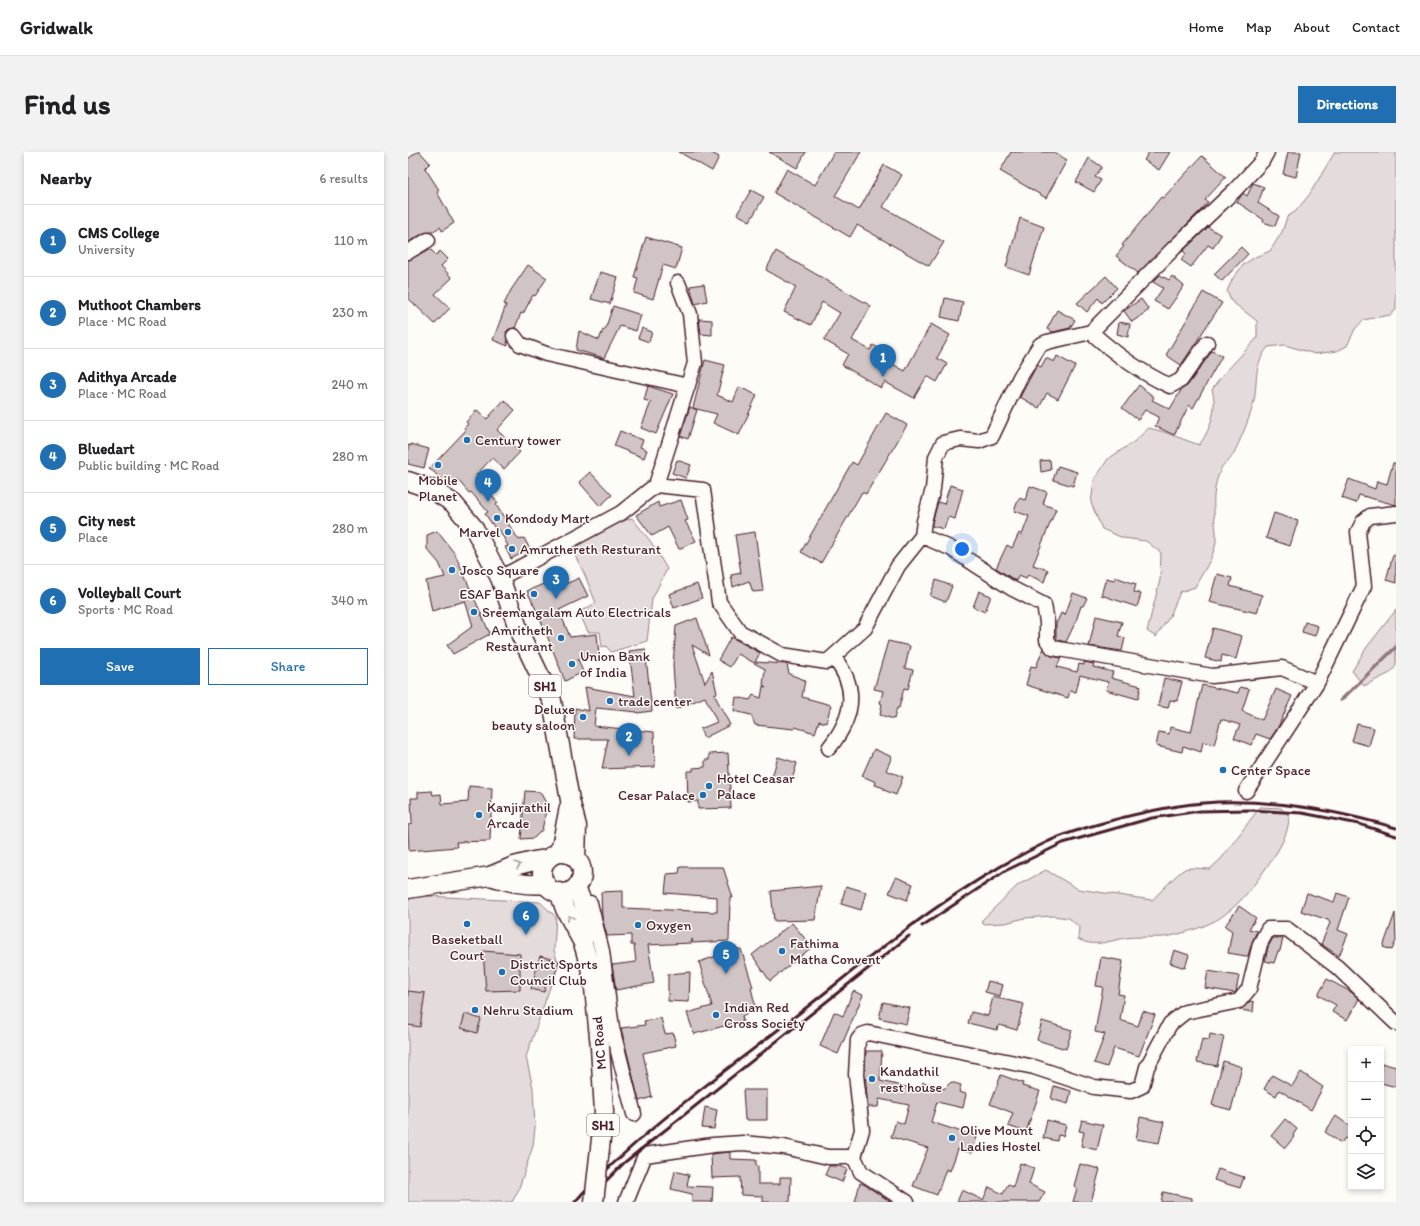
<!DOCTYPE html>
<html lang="en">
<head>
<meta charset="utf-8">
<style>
	:root { --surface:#fff; --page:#f2f2f2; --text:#202124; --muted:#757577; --line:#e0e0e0; --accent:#1f6fb2 }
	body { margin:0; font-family:Itim,sans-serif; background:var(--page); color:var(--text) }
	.controls { position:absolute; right:12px; bottom:12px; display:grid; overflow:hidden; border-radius:0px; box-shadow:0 2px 6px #0003 }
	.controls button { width:36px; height:36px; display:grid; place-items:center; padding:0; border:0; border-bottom:1px solid var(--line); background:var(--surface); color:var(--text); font:20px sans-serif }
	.you { position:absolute; left:554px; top:397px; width:14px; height:14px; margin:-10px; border:3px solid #fff; border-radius:50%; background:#1a73e8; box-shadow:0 0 0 6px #1a73e833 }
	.badge { display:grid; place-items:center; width:26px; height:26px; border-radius:50%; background:var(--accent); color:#fff; font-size:13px; font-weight:700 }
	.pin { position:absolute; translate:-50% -33px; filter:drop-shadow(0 1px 2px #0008) }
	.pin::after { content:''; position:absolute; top:21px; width:14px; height:12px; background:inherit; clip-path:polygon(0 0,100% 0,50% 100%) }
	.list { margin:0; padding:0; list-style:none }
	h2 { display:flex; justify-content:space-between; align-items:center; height:52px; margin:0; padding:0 16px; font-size:17px }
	h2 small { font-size:13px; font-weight:400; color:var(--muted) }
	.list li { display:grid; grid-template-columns:26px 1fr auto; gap:12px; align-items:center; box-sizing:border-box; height:72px; padding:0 16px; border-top:1px solid var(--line) }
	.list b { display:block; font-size:15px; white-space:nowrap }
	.list p { margin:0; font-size:13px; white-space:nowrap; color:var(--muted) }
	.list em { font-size:13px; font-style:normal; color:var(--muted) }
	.actions { display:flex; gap:8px; padding:12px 16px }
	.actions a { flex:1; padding:9px 0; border:1px solid var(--accent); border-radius:0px; text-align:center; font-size:14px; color:var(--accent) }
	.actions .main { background:var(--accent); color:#fff }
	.icon { flex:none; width:22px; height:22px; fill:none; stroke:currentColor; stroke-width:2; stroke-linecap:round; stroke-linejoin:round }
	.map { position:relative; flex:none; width:988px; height:1050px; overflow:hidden; border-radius:0px }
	header { display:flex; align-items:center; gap:24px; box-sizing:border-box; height:56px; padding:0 20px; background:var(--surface); border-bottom:1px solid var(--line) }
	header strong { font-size:19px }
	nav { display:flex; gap:22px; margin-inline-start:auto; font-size:14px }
	.intro { display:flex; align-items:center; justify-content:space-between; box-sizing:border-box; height:96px; padding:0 24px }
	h1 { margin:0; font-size:28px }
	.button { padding:10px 18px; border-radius:0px; background:var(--accent); color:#fff; font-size:14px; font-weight:700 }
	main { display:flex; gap:24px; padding:0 24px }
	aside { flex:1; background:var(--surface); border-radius:0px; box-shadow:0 2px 6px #0003 }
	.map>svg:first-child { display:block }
	.green { fill:#e3dcda; stroke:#967e82 }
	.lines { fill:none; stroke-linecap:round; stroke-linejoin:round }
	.stream { stroke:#91777b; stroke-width:3.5 }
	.building { fill:#d0c5c4; stroke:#4a1f2b }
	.minor-casing { stroke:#4a1f2b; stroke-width:17 }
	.major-casing { stroke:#4a1f2b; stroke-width:21 }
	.minor { stroke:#fdfcf7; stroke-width:14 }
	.major { stroke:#fdfcf7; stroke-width:18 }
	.rail { stroke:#4a1f2b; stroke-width:3 }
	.major-bridge-casing { stroke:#4a1f2b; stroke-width:21; stroke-linecap:butt }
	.major-bridge { stroke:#fdfcf7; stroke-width:18 }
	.oneway { stroke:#ac999b }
	.poi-dot { fill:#1f6fb2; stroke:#fdfcf7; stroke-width:1.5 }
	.labels { text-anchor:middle; stroke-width:3; stroke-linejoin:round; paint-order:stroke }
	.shield { fill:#fdfcf7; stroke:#806168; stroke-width:1 }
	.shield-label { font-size:13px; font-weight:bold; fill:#4a1f2b }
	.poi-label { font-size:14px; fill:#4a1f2b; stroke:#fdfcf7; text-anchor:start }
	.street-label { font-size:14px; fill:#4a1f2b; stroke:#fdfcf7 }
</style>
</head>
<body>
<header>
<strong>Gridwalk</strong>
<nav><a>Home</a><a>Map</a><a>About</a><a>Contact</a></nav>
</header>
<div class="intro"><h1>Find us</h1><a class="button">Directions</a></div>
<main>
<aside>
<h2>Nearby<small>6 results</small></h2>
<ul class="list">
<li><span class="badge">1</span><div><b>CMS College</b><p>University</p></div><em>110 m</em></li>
<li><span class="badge">2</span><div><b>Muthoot Chambers</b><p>Place · MC Road</p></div><em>230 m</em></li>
<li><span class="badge">3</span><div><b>Adithya Arcade</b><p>Place · MC Road</p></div><em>240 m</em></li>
<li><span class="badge">4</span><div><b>Bluedart</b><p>Public building · MC Road</p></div><em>280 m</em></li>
<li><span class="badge">5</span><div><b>City nest</b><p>Place</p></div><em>280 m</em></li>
<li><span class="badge">6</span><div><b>Volleyball Court</b><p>Sports · MC Road</p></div><em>340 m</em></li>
</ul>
<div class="actions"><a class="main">Save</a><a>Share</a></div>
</aside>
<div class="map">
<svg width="988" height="1050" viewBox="0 0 988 1050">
	<rect width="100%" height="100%" fill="#fdfcf7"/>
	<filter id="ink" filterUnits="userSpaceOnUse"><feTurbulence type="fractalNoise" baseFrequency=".025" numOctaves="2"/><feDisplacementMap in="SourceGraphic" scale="8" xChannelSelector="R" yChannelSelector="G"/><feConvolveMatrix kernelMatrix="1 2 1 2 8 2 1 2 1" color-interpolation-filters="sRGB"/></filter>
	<g filter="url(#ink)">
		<path class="green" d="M927,0H988V158L982,163L955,168L947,177L939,194L929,199L907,202L877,193L860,195C845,214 850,228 846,249C843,263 830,295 823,306C820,310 814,312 813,317C807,329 805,345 806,358C806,369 809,378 808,389C807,404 794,421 787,435L772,440L762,464L748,485L739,479L752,428L753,401L738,389L715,386L694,377L683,351L686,328L700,307L727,289L741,276L756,280L791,293C802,279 810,256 804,238L813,225L849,186V169L823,149L819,139L825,126L835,113L847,105L862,99L874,80L879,65L888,59L901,43Z
			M224,366L243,390L259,417L244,447L239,489L203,500L198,494L194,495L192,480H180L171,460L188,451L176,421L162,394L196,376Z
			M988,458V514L982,521L956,534L944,519L959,495Z
			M852,655L873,656L881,664C881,682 871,698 860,713C848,731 834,750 816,763C804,773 772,783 756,785C743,786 729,784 717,786C701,789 686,796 670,787L671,775L661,766L644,764L617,766L597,771L575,772L573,769L610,733L638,718L670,737L744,748C751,742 770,720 777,717C783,715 795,717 802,717L813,707Z
			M0,743L132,750L148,765L146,798L150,812L118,905L125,936L127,975L125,994L110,1039L104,1050H0Z"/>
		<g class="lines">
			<path class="stream" d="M933,548L988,495"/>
		</g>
		<path class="building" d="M9,0H12L22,11L17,16L31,38L29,40L46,71L34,79L32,75L24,80L16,81L0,90V7Z
			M271,0H302L311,5L304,19Z
			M361,0H398L389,16Z
			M426,0H453L427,44L451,58L476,13L494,23L475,55L536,90L521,114L449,73L442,85L366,41L379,17L407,33Z
			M603,0H646L659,8L638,46L592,19Z
			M741,0H762L751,18L736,8Z
			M880,0H893L888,25L875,22Z
			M794,4L818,25L797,48L800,50L794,57L730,121L708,104L716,94L714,93L753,45L755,46Z
			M681,6L694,15L687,25L693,28L686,40L668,30Z
			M845,31L856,35L850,51L871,64L867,74L855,70L856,68L829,50L835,41L839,44Z
			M343,38L356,45L342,69L329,62Z
			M612,66L636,75L621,123L598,115Z
			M800,75L813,83L805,96L800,93L783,115L773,108L778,102L775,99Z
			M238,85L274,96L268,117L255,113L245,147L226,141L230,126L226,125Z
			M833,95L840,102L814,129L806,122Z
			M22,97L28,103L32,99L40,107L33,114L44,126L27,142L42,156L27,172L0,146V108Z
			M368,99L463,154L444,188L462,198L465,193L476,199L472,205L497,219L523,172L542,183L529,206L539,212L529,230L519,224L506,246L477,230L473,236L434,213L440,202L416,188L432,161L414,150L403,173L376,160L388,135L358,118Z
			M120,113L139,126L127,144L125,143L115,162L113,161L107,176L101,177L98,180L100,194L85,188L98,153L96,152L103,138Z
			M192,120L210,125L202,152L183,147Z
			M752,123L761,128L764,124L776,134L760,157L746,149L755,136L745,130Z
			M698,124L709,136L694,151L690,146L679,160L669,151Z
			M296,132L299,149L287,152L282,134Z
			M795,140L814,151L773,213L758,203Z
			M537,146L555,150L551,169L533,165Z
			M733,147L741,158L724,170L716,159Z
			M205,154L233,163L228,179L212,174L196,206L168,198L171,179L191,188L195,178H197Z
			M649,158L667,168L662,176L645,180L639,177Z
			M291,167L304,168V183L293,182Z
			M711,170L722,172L720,185L709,182Z
			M234,176L244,180L241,190L230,186Z
			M804,199L814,204L785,256L781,253L766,283L747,274L751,265L737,258L730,268L714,256L731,233L746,245L744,248L762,257L773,238L780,233Z
			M649,204L667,214L650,247L639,241L631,256L612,245L629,213L633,215L638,206L646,210Z
			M297,208L317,213L309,243L325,250L331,235L349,243L331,283L305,271L309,262L285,256Z
			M240,234L265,242L248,282L233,276L243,250L236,248Z
			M96,248L107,258L89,278L112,300L96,317L84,306L68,323L90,351L88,353L111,388L116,386L122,397L103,407L97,395L100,394L91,377L89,379L77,362L80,360L63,340L61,341L49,327L40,335L26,320L21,317L58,278L56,276L60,272L58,270L69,258L79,267Z
			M282,255L289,258L280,287L272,284Z
			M478,261L499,273L458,342L454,340L413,411L393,400L444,310L449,313Z
			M212,279L235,288L232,295L239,298L236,306L206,294Z
			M3,292L21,297L16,316L0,312V293L3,294Z
			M269,308L283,313L278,326L264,321Z
			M642,308L643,318L633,320L632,309Z
			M985,311H988V353L951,343L948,351L934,346L941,327L967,337L969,329L979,332Z
			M650,314L669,320L665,334L645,328Z
			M182,320L204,343L192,354L171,330Z
			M542,333L555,337L547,367L540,365L536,377L524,374V371L530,350L536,352Z
			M622,334L639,340L635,352L648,357L625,413L640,418L636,430L620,423L618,426L611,423L608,429L588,416L599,393L604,396L611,381L614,383L621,364L606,359L611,346L617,348Z
			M273,348L280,368L277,369L288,389L271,397L260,375L244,384L228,363L250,350L251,355Z
			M866,361L890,369L882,394L858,386Z
			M29,379L47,402L82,482L45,502L39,493L65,474L57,449L24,459L18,429L37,425L31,411L19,397V383Z
			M347,380L355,439L345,440L341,429L325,435L323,423L333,421L327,383Z
			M985,403L988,404V431L978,428Z
			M809,422L824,426L822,434L854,443L849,461L801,450Z
			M707,425L728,432L726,440L733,442L729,455L693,443L698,426L706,428Z
			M171,426L180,444L151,458L162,485L189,482L191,504L170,507L175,520L157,529L132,466L119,439L147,427L151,435Z
			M528,428L544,434L538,450L522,444Z
			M289,432L294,446L266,456L261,442Z
			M571,439L583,444L577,460L565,455Z
			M665,441L679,446L675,454H673L668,469L658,490L650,488L648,485V472L653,461L657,463Z
			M688,464L714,470L710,484L717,486L714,499L681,494Z
			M289,466L301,503L284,493L297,531L304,519L309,541L306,542L322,573L296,586L292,577L309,570L297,545L268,557L265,513L268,474Z
			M897,470L910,474L907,484L894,480Z
			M805,476L834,484L828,507L814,503L813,510L797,506Z
			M323,485L352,501L347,510L379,512L381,522L397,528L394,545L423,553L418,571L411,569L407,581L387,575L386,577L347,573L343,563L326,559L328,545L342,548L345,543L353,546L355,534L358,535L355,533L357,517L330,502L322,515L310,508Z
			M480,489L502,494L497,516L505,518L500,537L496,536L491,556H489L486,567L472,563L474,552L472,551L475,539L466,537Z
			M237,497L244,559L229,561V560L188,556L186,574L246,580L247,615L194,617L200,587H166L167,556L181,559L177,535L227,544L221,499Z
			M635,497L643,504L653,506L649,515L669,520L671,512L676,513V510L686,512L685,515L705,520L703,526L733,534L730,547L698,538L700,530L672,523L668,540L662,539L660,546L618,533L623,514L628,515Z
			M756,526L774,530L769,549L762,548L760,556L750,554Z
			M794,533L830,541L832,535L841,537L834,559L854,568L868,537L884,544L870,575L862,587L848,582L843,593L826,586L832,573L813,567L806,593L795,590L793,600L775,594L774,600L748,594L751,580L761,582L762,575L783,580Z
			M949,572L966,576L961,594L944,589Z
			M466,597L484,605L478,618L495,625L488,643L476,638V636L467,633L468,630L454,624Z
			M320,601L323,656L290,657V649L280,650L279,619H285V616L297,615V608H301V602Z
			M370,605L389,611L383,631L364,625Z
			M61,634L84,636L82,689L48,690L49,695L1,699L0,673L4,672L3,646H10V640L24,639L25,643L33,642L34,652L60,650Z
			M117,639L132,640L138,651L137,664L134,678L126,686L113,687Z
			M272,715H315L325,746L322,745L321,789L285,791L284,787V791L240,793L246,831L208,838L204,813L228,810L226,793H223V783L199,784L194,765L193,740L215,739V756L309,760V745L257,741L259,722L271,721Z
			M488,725L505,732L499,748L481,741Z
			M413,734L407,768L366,769L363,739Z
			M438,734L458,740L453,758L433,752Z
			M899,741L926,750L929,741L941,745L930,778L940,782L931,804L913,792L922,771L920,768L893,759Z
			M831,754L848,766L841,777L849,779L844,790L840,804H838L820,801L824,779L817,774Z
			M987,761L988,789L984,798L975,795Z
			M384,771L404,795L362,829L344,803Z
			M865,786H875L872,799H870L866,811L857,809L860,795Z
			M329,797H333L345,835H343L348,858L334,864L335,869L286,882L279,861L304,854L291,810Z
			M766,798L781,803L777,816L762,811Z
			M75,799L112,802V838L78,839Z
			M132,804L151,809L145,830L139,828L136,840L123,837Z
			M693,805L715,809L710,842L716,843L712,868L730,874L735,859L747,863L731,904L706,896L699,915L686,911L697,882L687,880L695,835L688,834Z
			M800,819L831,824L828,839L827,841L797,836Z
			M282,820L281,850L260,849V822Z
			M919,827L943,840L951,847L939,868L924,860L928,853L910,843Z
			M580,829L595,833L592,844L577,840Z
			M0,839L17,841L12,875L0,873Z
			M445,839L455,843L430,902L412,894L426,860L435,864Z
			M585,845L616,852L609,878L591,873L589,878L560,871L563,860L580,864Z
			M842,849L846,850L845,860L832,858Z
			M475,850L502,856L498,872L471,866Z
			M57,862L73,867L69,881L53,876Z
			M253,866L257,882L265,881L268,894L235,901L244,945L231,949L213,876L237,873L236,869Z
			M634,869L664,878L658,897L629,888Z
			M802,882L816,885L809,914L789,910L794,887L801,888Z
			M458,899H474L472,929L512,938L515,930L536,937L543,930L553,933L551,940L558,942L555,956L529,950L523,970L569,985L564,1001L550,997L542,1019L538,1017L529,1043L505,1034L520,996L483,985L488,969L496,972L501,953L471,947L470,955H460L457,922Z
			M815,909L834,915L823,958L804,953Z
			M973,911L988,915V935L973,931Z
			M893,920L915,935L903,958L871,938L868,944L856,937L864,923L884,934Z
			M593,923L615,931L614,934L632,939L618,980L600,974L605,961L582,952Z
			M646,934L663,939L660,952L643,947Z
			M335,938H359V968H337Z
			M297,955L309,958L306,977L294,976Z
			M928,964L943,975V989L937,986L933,991L917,980Z
			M732,965L756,970L751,991L728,987Z
			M877,967L889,977L885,983L886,985L877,996L863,984Z
			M639,968L658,973L655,984L650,983L649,989L635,986Z
			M674,968L695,973L689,998L673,994L676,980L671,979Z
			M322,1000V1007L348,1008V1014H350V1032H372V1025H383L382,1050H355V1044L333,1043L332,1025L304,1026L303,1002Z
			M612,1011L626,1016L621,1032L637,1040L631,1050H549L554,1038L575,1048L581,1035L595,1042L600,1032L605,1035Z
			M672,1012L692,1017L683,1050H665L669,1036L666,1034Z
			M421,1014H431L439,1017L434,1030L417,1023Z
			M810,1017L836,1025L832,1036L806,1028Z
			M267,1019L281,1023L279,1034L305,1035L304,1050H284V1042L263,1037Z
			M452,1031L457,1033L483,1050H447Z
			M755,1040L784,1046V1050H753Z"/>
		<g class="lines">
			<defs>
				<path id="minor" d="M0,100L20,88
					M683,180C707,202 732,220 762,234L773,228L799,191
					M106,184L112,192L138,202L280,234
					M248,333L287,211L282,162L270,131
					M514,384L516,369L525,337L528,305L535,291L552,287L571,289L584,284L612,225L632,193L639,190L683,180L766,96L827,38L854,9L859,0
					M92,426L213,361L248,333L295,338L311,450L332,480L374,503L419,510L457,476L490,414L514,384L542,396L603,436L636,453L639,470V488L645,496L804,524L874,516L909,531L956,434L950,380L955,370L962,364L988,361
					M421,596C445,566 452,536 425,505
					M838,639L909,531
					M182,751L194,799L204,876L226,962
					M446,1005L453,1020L499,1050
					M218,1050L237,1003L305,993L335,991L376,995L420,1005H446L454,978L448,922L450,888L454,883L460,881L626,915L686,935L723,939L734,934L739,915L762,872L777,860L831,849L841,837L852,792L860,777H879L929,815L988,871"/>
				<path id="major" d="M0,329L23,337L45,351L66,376L92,426L113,484L144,549L162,648L169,674L168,707
					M134 721a20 20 0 1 1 40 0a20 20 0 1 1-40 0Z
					M148,702L153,695L161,655
					M82,724C101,730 118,734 138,732
					M168,735L179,762L175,791L185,826L192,895
					M0,737L82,724L106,714L126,709L140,707
					M151,740L157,757L175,791"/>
			</defs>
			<use href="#minor" class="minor-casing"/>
			<use href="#major" class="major-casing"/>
			<use href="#minor" class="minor"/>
			<use href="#major" class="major"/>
			<path class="rail" d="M514,774L597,719L655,691L744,666L792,659L841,658L894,661L951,672L988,684
				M167,1050C179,1035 194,1022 208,1009C259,961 316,920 371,877C456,811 540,737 637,691C655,682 673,677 691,672C729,661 769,652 809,650C868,648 931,659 988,676
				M177,1050L217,1010L501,784"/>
			<defs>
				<path id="major-bridge" d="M186,1050L196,960L192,895"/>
			</defs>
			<use href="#major-bridge" class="major-bridge-casing"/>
			<use href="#major-bridge" class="major-bridge"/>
		</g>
		<defs><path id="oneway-chevron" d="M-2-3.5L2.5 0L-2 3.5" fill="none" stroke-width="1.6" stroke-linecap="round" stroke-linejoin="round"/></defs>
		<g class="oneway">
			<use href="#oneway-chevron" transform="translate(110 713) rotate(-16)"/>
			<use href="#oneway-chevron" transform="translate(162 766) rotate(-119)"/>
		</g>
	</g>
	<g class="poi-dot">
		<circle cx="59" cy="288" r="4"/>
		<circle cx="30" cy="313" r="4"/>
		<circle cx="89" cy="366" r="4"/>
		<circle cx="100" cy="380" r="4"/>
		<circle cx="104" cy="397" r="4"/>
		<circle cx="44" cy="418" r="4"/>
		<circle cx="126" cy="442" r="4"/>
		<circle cx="66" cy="460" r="4"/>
		<circle cx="153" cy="486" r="4"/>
		<circle cx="164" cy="512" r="4"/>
		<circle cx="202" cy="549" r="4"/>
		<circle cx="175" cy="565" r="4"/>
		<circle cx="815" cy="618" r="4"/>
		<circle cx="301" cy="634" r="4"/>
		<circle cx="295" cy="643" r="4"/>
		<circle cx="71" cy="663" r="4"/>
		<circle cx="59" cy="772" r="4"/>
		<circle cx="230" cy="773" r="4"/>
		<circle cx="374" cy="799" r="4"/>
		<circle cx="94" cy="820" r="4"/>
		<circle cx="67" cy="858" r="4"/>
		<circle cx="308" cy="863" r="4"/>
		<circle cx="464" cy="927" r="4"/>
		<circle cx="544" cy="986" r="4"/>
	</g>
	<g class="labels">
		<g class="shield">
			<rect x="121" y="523" width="32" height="22" rx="3"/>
			<rect x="179" y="962" width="32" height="22" rx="3"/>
		</g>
		<g class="shield-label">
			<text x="137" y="539">SH1</text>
			<text x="195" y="978">SH1</text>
		</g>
		<g class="poi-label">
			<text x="67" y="293">Century tower</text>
			<text x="30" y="333" text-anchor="middle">Mobile<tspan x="30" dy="16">Planet</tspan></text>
			<text x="97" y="371">Kondody Mart</text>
			<text x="92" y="385" text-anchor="end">Marvel</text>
			<text x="112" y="402">Amruthereth Resturant</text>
			<text x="52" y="423">Josco Square</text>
			<text x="118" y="447" text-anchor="end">ESAF Bank</text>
			<text x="74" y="465">Sreemangalam Auto Electricals</text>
			<text x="145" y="483" text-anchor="end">Amritheth<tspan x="145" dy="16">Restaurant</tspan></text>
			<text x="172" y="509">Union Bank<tspan x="172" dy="16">of India</tspan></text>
			<text x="210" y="554">trade center</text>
			<text x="167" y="562" text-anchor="end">Deluxe<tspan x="167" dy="16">beauty saloon</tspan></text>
			<text x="823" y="623">Center Space</text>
			<text x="309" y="631">Hotel Ceasar<tspan x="309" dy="16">Palace</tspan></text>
			<text x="287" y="648" text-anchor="end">Cesar Palace</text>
			<text x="79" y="660">Kanjirathil<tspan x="79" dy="16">Arcade</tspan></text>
			<text x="238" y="778">Oxygen</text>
			<text x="59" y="792" text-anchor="middle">Baseketball<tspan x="59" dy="16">Court</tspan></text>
			<text x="382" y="796">Fathima<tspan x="382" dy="16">Matha Convent</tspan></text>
			<text x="102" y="817">District Sports<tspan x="102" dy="16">Council Club</tspan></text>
			<text x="316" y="860">Indian Red<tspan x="316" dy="16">Cross Society</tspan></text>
			<text x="75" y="863">Nehru Stadium</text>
			<text x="472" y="924">Kandathil<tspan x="472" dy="16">rest house</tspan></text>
			<text x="552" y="983">Olive Mount<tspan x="552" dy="16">Ladies Hostel</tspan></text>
		</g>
		<g class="street-label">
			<text transform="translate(191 891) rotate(-95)" y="5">MC Road</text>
		</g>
	</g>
</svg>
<div class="controls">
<button>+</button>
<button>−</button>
<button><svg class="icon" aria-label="locate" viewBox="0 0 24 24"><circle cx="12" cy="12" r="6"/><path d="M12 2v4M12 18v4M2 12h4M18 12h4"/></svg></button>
<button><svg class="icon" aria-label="layers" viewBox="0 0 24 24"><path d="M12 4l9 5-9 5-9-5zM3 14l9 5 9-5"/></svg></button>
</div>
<div class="you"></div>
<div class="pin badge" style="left:475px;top:225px">1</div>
<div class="pin badge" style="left:221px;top:604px">2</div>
<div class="pin badge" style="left:148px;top:447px">3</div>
<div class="pin badge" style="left:80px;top:350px">4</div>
<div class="pin badge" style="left:318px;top:822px">5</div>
<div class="pin badge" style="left:118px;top:783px">6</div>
</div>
</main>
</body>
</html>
